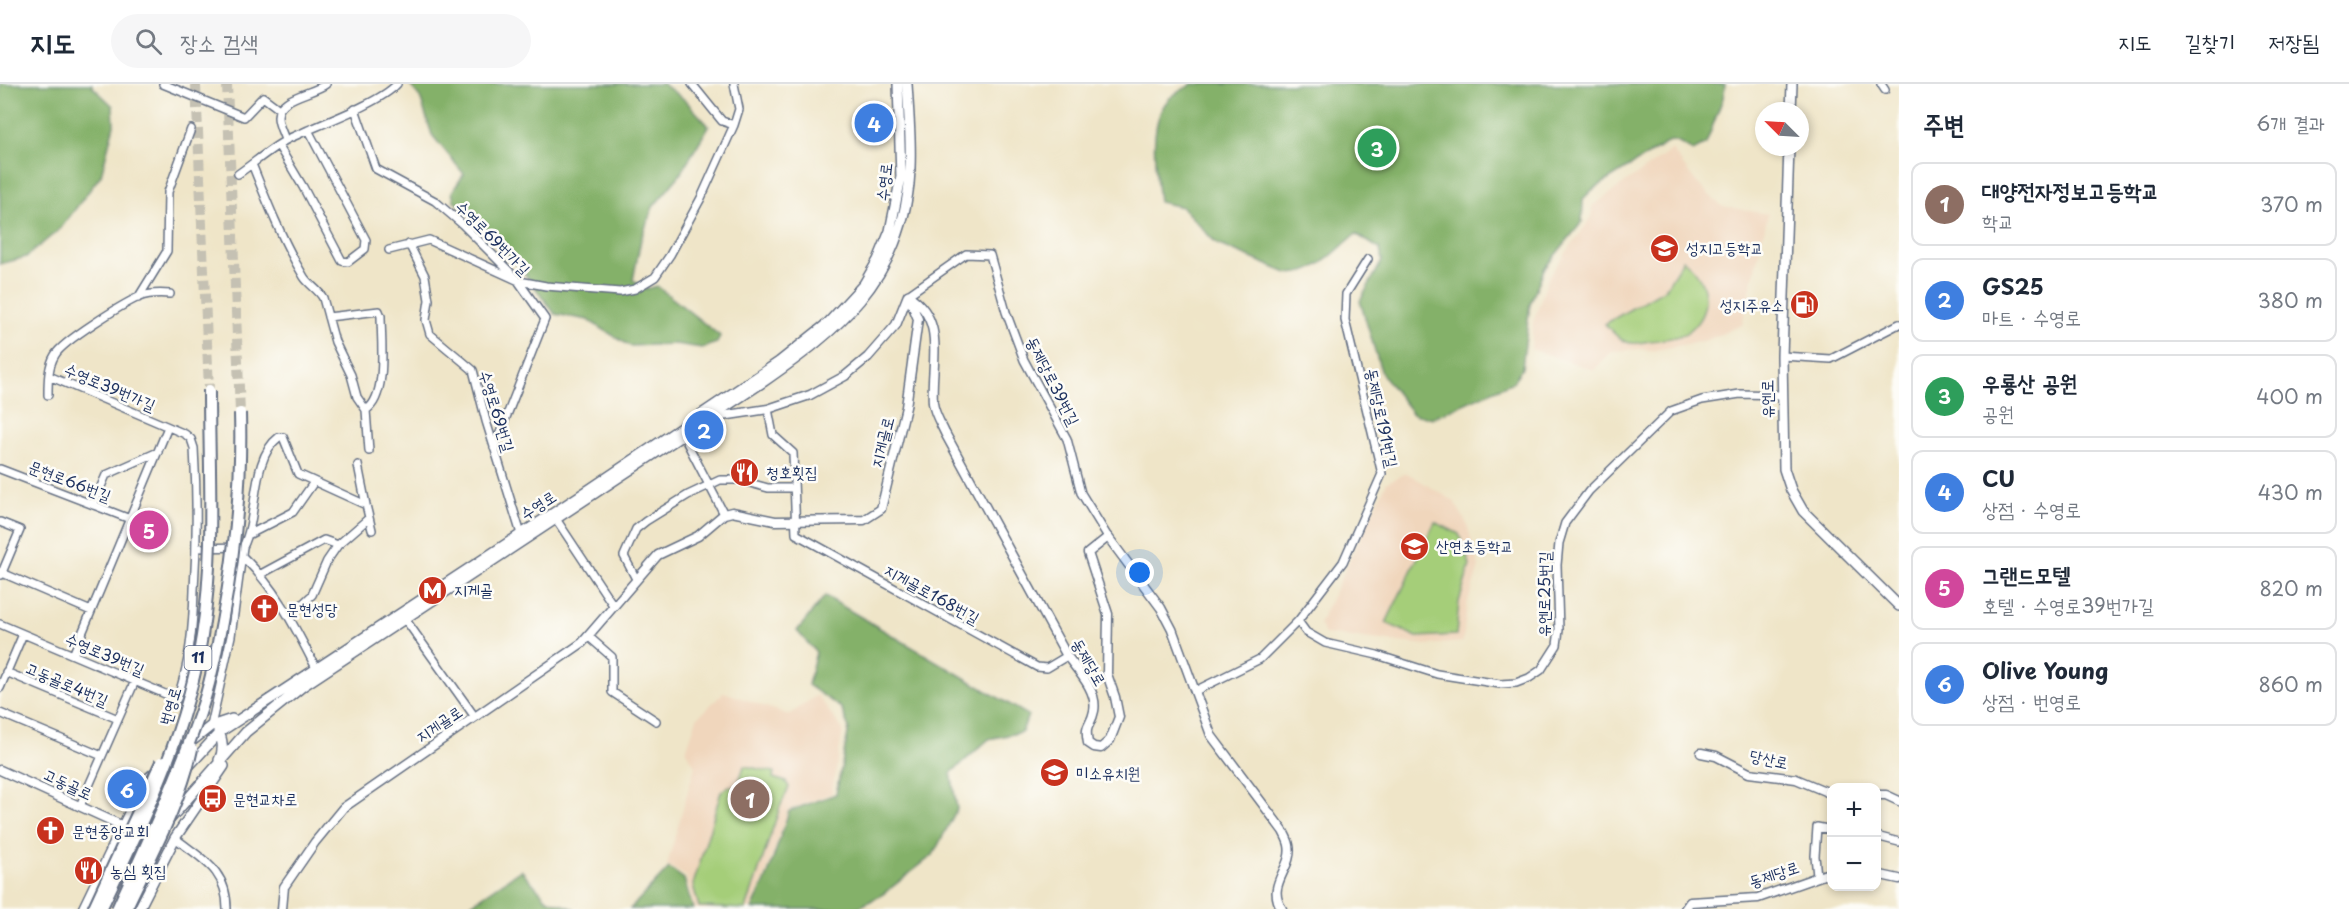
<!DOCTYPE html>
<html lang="ko">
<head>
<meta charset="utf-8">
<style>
	:root { --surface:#fff; --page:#f6f6f7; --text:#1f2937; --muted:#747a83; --line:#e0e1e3; --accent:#b45309 }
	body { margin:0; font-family:"Playpen Sans","Poor Story",sans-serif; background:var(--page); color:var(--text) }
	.controls { position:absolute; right:18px; bottom:18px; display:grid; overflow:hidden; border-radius:12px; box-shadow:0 3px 9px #0003 }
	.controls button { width:54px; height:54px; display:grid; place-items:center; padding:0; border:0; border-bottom:2px solid var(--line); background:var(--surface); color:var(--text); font:30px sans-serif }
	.compass { position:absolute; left:1755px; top:18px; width:54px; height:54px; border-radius:50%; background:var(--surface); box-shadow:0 3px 9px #0003; rotate:294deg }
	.you { position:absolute; left:1140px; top:489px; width:21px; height:21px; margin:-15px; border:4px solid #fff; border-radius:50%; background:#1a73e8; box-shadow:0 0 0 9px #1a73e833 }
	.badge { display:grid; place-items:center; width:39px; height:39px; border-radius:50%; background:var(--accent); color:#fff; font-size:20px; font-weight:700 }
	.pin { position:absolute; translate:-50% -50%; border:3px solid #fff; box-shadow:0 2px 6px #0006 }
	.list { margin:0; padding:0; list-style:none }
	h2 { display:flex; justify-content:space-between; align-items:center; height:78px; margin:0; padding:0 24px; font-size:26px }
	h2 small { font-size:20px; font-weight:400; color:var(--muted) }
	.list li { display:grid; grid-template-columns:39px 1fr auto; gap:18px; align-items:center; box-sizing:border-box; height:84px; margin:0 12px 12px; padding:0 12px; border:2px solid var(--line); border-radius:12px }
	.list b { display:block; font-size:22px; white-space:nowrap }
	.list p { margin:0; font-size:20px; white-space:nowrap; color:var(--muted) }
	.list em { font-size:20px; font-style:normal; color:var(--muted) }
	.icon { flex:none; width:33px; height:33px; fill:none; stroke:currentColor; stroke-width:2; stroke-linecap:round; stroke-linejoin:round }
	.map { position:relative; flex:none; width:1899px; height:825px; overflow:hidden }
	header { display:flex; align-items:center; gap:36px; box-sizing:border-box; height:84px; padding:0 30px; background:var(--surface); border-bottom:2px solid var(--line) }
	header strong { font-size:28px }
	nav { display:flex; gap:33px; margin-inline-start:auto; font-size:21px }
	.search { width:420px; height:54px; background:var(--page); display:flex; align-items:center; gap:15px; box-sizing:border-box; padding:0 21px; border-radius:33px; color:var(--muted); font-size:22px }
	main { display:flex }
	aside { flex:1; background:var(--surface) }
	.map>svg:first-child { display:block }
	.built { fill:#f0d6bc }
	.green { fill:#a5ce79; stroke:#607e6c; stroke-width:1.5 }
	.forest { fill:#84b169; stroke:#507064; stroke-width:1.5 }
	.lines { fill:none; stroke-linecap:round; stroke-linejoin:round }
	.trunk-tunnel { stroke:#c5c1b3; stroke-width:10; stroke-dasharray:10 5; stroke-linecap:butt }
	.minor-casing { stroke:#656f83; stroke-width:10 }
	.tertiary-casing { stroke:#656f83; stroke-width:11 }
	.secondary-casing { stroke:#656f83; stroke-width:12 }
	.minor { stroke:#fff; stroke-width:7 }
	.tertiary { stroke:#fff; stroke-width:8 }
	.secondary { stroke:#fff; stroke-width:9 }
	.trunk-bridge-casing { stroke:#656f83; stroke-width:14; stroke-linecap:butt }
	.trunk-bridge { stroke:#fff; stroke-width:10 }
	.labels { text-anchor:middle; stroke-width:5; stroke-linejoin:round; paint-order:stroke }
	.shield { fill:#fdfcf7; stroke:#5f6c8c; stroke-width:1.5 }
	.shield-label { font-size:15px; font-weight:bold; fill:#1b2f5e }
	.street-label { font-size:16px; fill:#1b2f5e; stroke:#fdfcf7 }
	.poi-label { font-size:16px; fill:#1b2f5e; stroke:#fdfcf7; text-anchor:start }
</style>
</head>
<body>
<header>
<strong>지도</strong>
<div class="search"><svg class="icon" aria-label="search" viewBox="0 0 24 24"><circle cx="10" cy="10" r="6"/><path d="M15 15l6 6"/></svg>장소 검색</div>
<nav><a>지도</a><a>길찾기</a><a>저장됨</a></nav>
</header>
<main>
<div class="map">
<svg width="1899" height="825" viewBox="0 0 1899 825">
	<rect width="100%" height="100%" fill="#fdfcf7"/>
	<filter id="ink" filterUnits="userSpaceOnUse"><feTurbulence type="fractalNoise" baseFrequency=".0167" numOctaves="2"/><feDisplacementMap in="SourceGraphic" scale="12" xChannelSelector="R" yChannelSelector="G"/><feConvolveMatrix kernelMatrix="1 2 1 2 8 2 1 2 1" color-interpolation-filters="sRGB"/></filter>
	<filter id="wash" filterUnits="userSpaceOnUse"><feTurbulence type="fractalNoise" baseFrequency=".008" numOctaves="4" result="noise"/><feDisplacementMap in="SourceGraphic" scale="24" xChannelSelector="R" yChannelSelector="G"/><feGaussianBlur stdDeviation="1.35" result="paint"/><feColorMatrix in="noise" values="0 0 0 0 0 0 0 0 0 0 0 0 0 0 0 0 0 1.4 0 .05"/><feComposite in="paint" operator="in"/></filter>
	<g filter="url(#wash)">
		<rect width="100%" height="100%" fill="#efe5c8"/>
		<path class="built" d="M1672,66L1696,98L1721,122L1768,130L1742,241L1707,256L1651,267L1641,265L1612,267L1594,286L1531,265L1533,239L1548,194L1591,134L1592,122Z
			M1407,389L1454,417L1467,440L1479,483L1467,521L1463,558L1427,561L1325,550L1319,540L1387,398Z
			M724,608L789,631L817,611L843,646L832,709L788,726L765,792L750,825H695L686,792L667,781L695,682L686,667L697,634Z"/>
		<path class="green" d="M1683,176C1708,194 1714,226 1689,247C1680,254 1661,256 1649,257C1644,258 1636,260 1631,259C1620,258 1612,247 1605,240L1665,205Z
			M1435,438L1459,450L1470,481L1459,518L1456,551L1417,553L1386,539Z
			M744,682L774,688L773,694L786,698L789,703L780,723L746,825L699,823L693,801L721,708L728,702L737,704Z"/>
		<path class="forest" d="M0,0H92L93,3L113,22L114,41L101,91L61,144L26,173L0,180Z
			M409,0H663L685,16L709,42L679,92L653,123L641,155L633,196L646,205L657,202L720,252L717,259L702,264L675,260L630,262L588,236L555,230L529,195L483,141L454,117L452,108L464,90L432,51L420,13Z
			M1192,0H1725L1723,14L1706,60L1693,67L1677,58L1670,57L1592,106L1583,115L1582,138L1544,185L1530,220L1522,284L1513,298L1432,334L1413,330L1382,290L1360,217L1382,177L1380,165L1356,150C1337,165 1314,194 1287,189L1217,160L1182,123L1159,118C1156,88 1147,40 1168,16C1174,9 1185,5 1192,0Z
			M825,512L1028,631L1022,648L989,655L951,689L957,725L933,771L883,810L856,825H752L767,793L789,727L836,710L849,644L841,624L808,601L816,568L797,547Z
			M669,784L684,795L693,825H630Z
			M521,786L547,815L575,825H464Z"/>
	</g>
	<g filter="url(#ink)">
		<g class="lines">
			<path class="trunk-tunnel" d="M196,0L209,306
				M227,0L240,329"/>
			<defs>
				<path id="minor" d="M163,0L244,33L263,13L279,25
					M692,0L722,37L734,41L739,25L734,0
					M1881,0L1885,6
					M355,25L376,85L435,117L462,140L516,194L545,235L494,364
					M285,56C283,49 278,41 278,33C277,13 313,10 326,0
					M278,61L303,103L342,177L348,178L365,165L366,156L308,46
					M252,80C267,118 283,158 304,193C309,201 318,205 323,214L335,258L351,291L357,313L366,326L369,367
					M238,90C254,79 271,64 288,55C315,42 379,20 397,0
					M409,160L425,192L429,216L426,236L430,250L473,286L486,337L521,450
					M389,166L429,156L519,197L546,202L620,208L635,205L655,193L670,171L701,114L734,41
					M908,211L966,170L990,171L1006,228L1024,276L1067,355L1081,409L1108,453
					M138,214L167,167L168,108L191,45
					M328,233L379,227L381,232C381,255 388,313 366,326
					M1782,272L1831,275L1899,240
					M48,311C48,298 48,282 55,271C63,257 123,220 139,213C149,209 159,209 170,210
					M768,325L773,351L793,369L796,450L1037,583L1047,584L1067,572
					M683,351L724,430
					M358,381L366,421
					M0,385L130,435
					M93,421L106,391L158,368
					M556,435L613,521
					M0,438L20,446L1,491
					M250,450L293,428L314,398
					M243,463C259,432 250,375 279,353H283L298,390L366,421L372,446
					M197,464L243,463L231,552L211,642
					M242,472C276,504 295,543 316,584
					M0,488L91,527
					M261,490L324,456L338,461
					M636,495L624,472L636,445L646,437L688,411L720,396H739L768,404H794
					M290,532L312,511L327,477L338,461L369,434
					M405,535L475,633
					M1298,537L1306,548L1325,559L1377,571L1437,590L1500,600L1516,599L1529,594L1541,586L1557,561L1559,546L1557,481L1559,459L1565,439L1589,407L1671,327L1702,316L1740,310L1782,311
					M0,540L177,615C190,580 193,543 194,506C197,459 197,412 194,364L191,355L185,350L49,292
					M588,552L612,573V608L656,637
					M73,571L168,343
					M6,588L118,635
					M0,604L23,550
					M1195,607L1260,575L1298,537L1343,478L1382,390L1345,236L1346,210L1368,175
					M0,629L102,672
					M80,722L135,597
					M1876,752L1899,758
					M175,754C203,776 227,786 227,825
					M1817,792L1815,772L1817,743L1832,746"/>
				<path id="tertiary" d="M908,211C948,237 930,278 933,319C934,329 941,340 945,349L1067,572C1078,587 1098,607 1094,627C1091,643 1084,639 1088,659L1094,663L1101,664L1110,656L1119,633L1115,613L1107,590L1108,530L1088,469L1108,453L1161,524L1172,545L1211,651L1283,747C1285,751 1288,756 1289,761C1294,784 1265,800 1282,825
					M710,328L722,332L768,325L810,311L845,292L868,273L896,241L908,211
					M1701,669L1716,672L1749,689L1796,695L1832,710
					M0,686L123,742
					M1876,711H1886L1899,717
					M1876,790L1899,795
					M282,825L284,803L315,758L343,724L582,559L658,471L698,452L724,430L732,428L775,437L864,436L881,425L906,323L918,235L908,211
					M1685,825L1690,818L1758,814L1832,788"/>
				<path id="secondary" d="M1791,27L1792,0
					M1789,63L1782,272L1784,385L1791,406L1803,427L1899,522
					M218,647C223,655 224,667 219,676
					M169,675L211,642L232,635
					M188,683L220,648L590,405L779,278L828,239L864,200L878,176L890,147L901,93L898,0
					M170,735L246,648L303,602L763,298C838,246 898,198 909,100C912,68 909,33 907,0
					M135,763L159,724
					M83,825L144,698L154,689
					M139,825L175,754L224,682"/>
			</defs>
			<use href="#minor" class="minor-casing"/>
			<use href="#tertiary" class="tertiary-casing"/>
			<use href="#secondary" class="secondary-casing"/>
			<use href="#minor" class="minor"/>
			<use href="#tertiary" class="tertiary"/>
			<use href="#secondary" class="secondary"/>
			<defs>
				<path id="trunk-bridge" d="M93,825L161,678
					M101,825C143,737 187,649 202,552C215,471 209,387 209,306
					M117,825C146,762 176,697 199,632C210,602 216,570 222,538C235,469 242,400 240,329
					M126,825C150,773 180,721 192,665"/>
			</defs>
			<use href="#trunk-bridge" class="trunk-bridge-casing"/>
			<use href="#trunk-bridge" class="trunk-bridge"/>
		</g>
	</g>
	<defs>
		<symbol id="school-disc" viewBox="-11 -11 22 22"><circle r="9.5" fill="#c8321e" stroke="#fdfcf7"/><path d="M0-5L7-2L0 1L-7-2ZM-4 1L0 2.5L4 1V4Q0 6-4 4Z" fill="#fff"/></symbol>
		<symbol id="fuel-disc" viewBox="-11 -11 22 22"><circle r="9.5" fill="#c8321e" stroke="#fdfcf7"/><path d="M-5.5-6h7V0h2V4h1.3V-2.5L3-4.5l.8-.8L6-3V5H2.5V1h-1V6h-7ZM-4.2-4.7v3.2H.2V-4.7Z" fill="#fff"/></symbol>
		<symbol id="restaurant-disc" viewBox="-11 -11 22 22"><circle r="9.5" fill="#c8321e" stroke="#fdfcf7"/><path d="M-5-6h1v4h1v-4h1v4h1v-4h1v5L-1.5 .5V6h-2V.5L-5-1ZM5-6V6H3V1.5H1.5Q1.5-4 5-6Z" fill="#fff"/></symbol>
		<symbol id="metro-disc" viewBox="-11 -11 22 22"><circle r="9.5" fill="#c8321e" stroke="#fdfcf7"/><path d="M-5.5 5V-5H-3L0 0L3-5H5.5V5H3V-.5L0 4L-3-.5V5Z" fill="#fff"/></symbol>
		<symbol id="church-disc" viewBox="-11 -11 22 22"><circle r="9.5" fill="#c8321e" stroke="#fdfcf7"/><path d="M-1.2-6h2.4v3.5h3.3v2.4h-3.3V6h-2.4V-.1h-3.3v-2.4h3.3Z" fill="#fff"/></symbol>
		<symbol id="bus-disc" viewBox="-11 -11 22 22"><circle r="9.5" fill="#c8321e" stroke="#fdfcf7"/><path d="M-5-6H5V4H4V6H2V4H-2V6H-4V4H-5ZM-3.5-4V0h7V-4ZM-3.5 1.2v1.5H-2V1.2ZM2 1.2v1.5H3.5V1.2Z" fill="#fff"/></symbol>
	</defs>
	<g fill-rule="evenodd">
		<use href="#school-disc" x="1648" y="148" width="33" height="33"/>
		<use href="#fuel-disc" x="1788" y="204" width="33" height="33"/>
		<use href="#restaurant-disc" x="728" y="372" width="33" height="33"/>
		<use href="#school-disc" x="1398" y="446" width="33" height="33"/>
		<use href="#metro-disc" x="416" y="490" width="33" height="33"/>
		<use href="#church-disc" x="248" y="508" width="33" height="33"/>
		<use href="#school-disc" x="1038" y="672" width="33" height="33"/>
		<use href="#bus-disc" x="196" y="698" width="33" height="33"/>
		<use href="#church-disc" x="34" y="730" width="33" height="33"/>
		<use href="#restaurant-disc" x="72" y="770" width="33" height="33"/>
	</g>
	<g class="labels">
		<rect class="shield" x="184.5" y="562" width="27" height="24" rx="4.5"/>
		<g class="shield-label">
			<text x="198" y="579">11</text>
		</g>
		<g class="street-label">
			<text transform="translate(884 98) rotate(-84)" y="6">수영로</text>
			<text transform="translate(493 154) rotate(45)" y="6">수영로69번가길</text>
			<text transform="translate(1053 297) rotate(63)" y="6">동제당로39번길</text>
			<text transform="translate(110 303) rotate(23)" y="6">수영로39번가길</text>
			<text transform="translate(1767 315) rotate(-90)" y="6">유엔로</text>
			<text transform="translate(497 327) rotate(73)" y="6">수영로69번길</text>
			<text transform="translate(1382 334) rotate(78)" y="6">동제당로191번길</text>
			<text transform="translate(882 358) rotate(-76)" y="6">지게골로</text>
			<text transform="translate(70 397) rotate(21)" y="6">문현로66번길</text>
			<text transform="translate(538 421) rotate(-33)" y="6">수영로</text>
			<text transform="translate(932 510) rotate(29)" y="6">지게골로168번길</text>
			<text transform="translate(1544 510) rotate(-89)" y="6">유엔로25번길</text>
			<text transform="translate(105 570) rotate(23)" y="6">수영로39번길</text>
			<text transform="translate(1089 578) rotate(60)" y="6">동제당로</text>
			<text transform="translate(67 600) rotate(23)" y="6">고동골로4번길</text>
			<text transform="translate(170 622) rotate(-73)" y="6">번영로</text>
			<text transform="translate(439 640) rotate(-34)" y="6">지게골로</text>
			<text transform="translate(1769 675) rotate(12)" y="6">당산로</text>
			<text transform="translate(68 700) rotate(25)" y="6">고동골로</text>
			<text transform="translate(1774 790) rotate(-18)" y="6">동제당로</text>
		</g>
		<g class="poi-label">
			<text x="1686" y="170">성지고등학교</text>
			<text x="1784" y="227" text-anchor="end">성지주유소</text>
			<text x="766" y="394">청호횟집</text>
			<text x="1436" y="468">산연초등학교</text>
			<text x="454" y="512">지게골</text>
			<text x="286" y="531">문현성당</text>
			<text x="1076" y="695">미소유치원</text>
			<text x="233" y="721">문현교차로</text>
			<text x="72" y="753">문현중앙교회</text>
			<text x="110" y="793">농심 횟집</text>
		</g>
	</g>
</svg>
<div class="controls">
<button>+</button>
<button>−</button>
</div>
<svg class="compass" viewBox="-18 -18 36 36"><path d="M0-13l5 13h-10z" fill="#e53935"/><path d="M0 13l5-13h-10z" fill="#747a83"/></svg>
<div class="you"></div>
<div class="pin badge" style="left:750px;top:715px;background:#8d6e63">1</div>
<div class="pin badge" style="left:704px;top:346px;background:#3f7fe0">2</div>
<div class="pin badge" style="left:1377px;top:64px;background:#2e9e5b">3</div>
<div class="pin badge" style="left:874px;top:39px;background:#3f7fe0">4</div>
<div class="pin badge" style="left:149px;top:446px;background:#d1479c">5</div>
<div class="pin badge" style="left:127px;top:705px;background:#3f7fe0">6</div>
</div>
<aside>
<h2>주변<small>6개 결과</small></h2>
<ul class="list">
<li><span class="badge" style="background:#8d6e63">1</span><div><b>대양전자정보고등학교</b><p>학교</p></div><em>370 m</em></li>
<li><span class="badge" style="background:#3f7fe0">2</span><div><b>GS25</b><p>마트 · 수영로</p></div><em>380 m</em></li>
<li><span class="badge" style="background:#2e9e5b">3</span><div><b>우룡산 공원</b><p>공원</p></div><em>400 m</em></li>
<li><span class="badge" style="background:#3f7fe0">4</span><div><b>CU</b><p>상점 · 수영로</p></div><em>430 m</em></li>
<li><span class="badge" style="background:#d1479c">5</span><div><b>그랜드모텔</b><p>호텔 · 수영로39번가길</p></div><em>820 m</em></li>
<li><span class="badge" style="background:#3f7fe0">6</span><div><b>Olive Young</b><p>상점 · 번영로</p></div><em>860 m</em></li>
</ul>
</aside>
</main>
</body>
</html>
